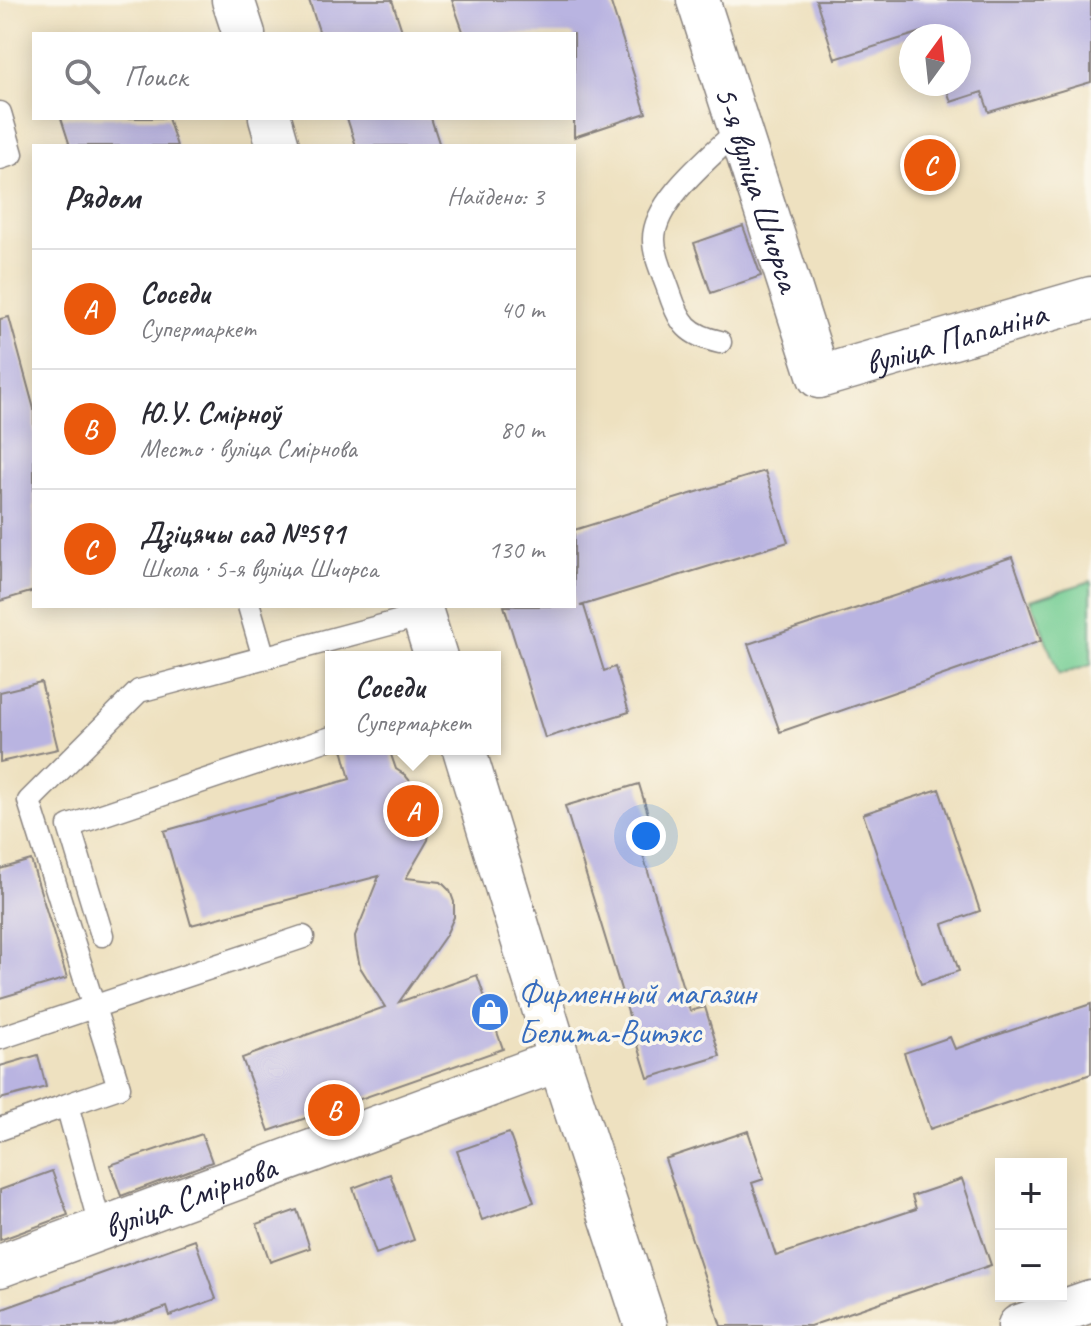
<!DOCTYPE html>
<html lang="ru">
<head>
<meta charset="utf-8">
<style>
	:root { --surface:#fff; --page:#f2f2f3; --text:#2b2b33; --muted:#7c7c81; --line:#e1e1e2; --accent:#ea580c }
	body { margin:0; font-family:Caveat,sans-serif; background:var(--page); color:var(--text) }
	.controls { position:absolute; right:24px; bottom:24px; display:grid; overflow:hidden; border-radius:0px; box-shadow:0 4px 20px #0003 }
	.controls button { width:72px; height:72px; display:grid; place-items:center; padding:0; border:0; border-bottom:2px solid var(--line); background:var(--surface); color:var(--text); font:40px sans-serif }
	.compass { position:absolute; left:899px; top:24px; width:72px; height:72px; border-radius:50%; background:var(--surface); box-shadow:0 4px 20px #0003; rotate:15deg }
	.you { position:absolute; left:646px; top:836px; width:28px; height:28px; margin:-20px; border:6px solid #fff; border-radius:50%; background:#1a73e8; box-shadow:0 0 0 12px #1a73e833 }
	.badge { display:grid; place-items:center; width:52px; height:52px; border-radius:50%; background:var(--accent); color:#fff; font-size:26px; font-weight:700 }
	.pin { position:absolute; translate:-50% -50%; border:4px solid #fff; box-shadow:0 2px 8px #0006 }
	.popup { position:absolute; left:325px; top:651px; width:176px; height:104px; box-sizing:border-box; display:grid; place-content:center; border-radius:0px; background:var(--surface); filter:drop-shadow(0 2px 6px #0005); font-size:26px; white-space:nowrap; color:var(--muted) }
	.popup b { font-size:30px; color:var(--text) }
	.popup::after { content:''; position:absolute; left:50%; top:100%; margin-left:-16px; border:16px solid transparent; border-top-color:var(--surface) }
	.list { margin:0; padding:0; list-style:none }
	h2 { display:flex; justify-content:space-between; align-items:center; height:104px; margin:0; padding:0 32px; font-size:34px }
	h2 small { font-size:26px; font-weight:400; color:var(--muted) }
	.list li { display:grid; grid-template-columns:52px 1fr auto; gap:24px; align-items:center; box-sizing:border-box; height:120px; padding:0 32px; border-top:2px solid var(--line) }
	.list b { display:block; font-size:30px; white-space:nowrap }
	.list p { margin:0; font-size:26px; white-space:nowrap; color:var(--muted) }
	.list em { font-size:26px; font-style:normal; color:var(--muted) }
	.icon { flex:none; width:44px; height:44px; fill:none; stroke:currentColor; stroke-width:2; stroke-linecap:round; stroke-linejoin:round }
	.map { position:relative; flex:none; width:1091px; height:1326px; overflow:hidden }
	.search { position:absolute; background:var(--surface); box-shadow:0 4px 20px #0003; left:32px; top:32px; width:544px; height:88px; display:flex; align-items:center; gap:20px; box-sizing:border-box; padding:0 28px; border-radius:0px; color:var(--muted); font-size:30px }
	.panel { position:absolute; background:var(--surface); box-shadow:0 4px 20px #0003; left:32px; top:144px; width:544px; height:464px; border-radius:0px }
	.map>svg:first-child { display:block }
	.green { fill:#76ce94; stroke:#4c7868; stroke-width:2 }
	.building { fill:#b9b4e1 }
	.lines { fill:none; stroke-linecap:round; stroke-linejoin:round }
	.lane-casing { stroke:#88827e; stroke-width:25 }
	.street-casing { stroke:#88827e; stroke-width:45 }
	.lane { stroke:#fff; stroke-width:22 }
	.street { stroke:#fff; stroke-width:42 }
	.labels { text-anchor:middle; stroke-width:7; stroke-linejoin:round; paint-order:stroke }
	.street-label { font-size:34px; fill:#22223b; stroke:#fbf7ec }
	.shop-label { font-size:34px; fill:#366cbe; stroke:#fbf7ec; text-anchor:start }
</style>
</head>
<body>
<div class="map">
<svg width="1091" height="1326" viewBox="0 0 1091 1326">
	<rect width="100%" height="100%" fill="#fbf7ec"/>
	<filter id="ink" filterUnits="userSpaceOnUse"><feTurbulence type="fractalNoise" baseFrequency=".0125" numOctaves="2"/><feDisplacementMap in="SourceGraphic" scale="16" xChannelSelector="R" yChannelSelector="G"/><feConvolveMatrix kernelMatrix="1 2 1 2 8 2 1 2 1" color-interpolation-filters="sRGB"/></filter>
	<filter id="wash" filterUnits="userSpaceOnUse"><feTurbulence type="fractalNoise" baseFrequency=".006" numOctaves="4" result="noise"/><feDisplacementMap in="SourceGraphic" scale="32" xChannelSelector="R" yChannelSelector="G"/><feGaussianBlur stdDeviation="1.8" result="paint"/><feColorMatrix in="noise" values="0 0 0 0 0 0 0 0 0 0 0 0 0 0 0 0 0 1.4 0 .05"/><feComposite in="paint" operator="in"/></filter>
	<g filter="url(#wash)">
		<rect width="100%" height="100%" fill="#eee1c0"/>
		<path class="green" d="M1091,581V665L1059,675L1031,600Z"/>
		<g id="blocks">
			<path class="building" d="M309,0H392L403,34H320Z
				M452,0H610L646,113L574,137V34H464Z
				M816,0H1091V82L989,112L982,92L951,102L945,84H959V36H930L928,30L835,59Z
				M61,118H168L177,146H70Z
				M347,118H431L440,146H356Z
				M743,226L761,276L711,293L694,243Z
				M9,317L34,409V591L0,601V319Z
				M765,471L788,542L580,606H584L604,671L615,667L629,712L545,738L504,606H574V530Z
				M1012,557L1041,641L780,732L748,644Z
				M41,682L58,749L0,762V692Z
				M342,749H389L396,769L405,775L429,804L432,819L428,840L406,878L441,882L450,891L454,902V917L446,935L399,1002L477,975L503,1049L269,1131L242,1058L385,1007L360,967L356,947L355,936L379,876L191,925L164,831L350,779Z
				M639,784L655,837L639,842L690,1011L705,1007L720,1056L648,1078L565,806Z
				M939,789L980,911L943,924L959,971L921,984L863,814Z
				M31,860L67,978L0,998V869Z
				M1091,1004V1074L930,1129L904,1053L950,1037L955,1049Z
				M38,1055L46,1087L0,1099V1066Z
				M748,1131L764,1179L752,1183L776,1256L916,1209L912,1196L962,1179L991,1265L810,1326H721L665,1159Z
				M509,1133L534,1202L482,1220L457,1151Z
				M202,1134L212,1162L121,1196L110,1165Z
				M52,1171L68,1215L0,1240V1190Z
				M390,1174L414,1240L376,1254L353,1188Z
				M297,1210L310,1248L270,1262L257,1224Z
				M195,1240L216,1299L170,1316L167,1307L112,1326H0V1310Z"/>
		</g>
	</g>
	<g filter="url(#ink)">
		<use href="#blocks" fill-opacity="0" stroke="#88827e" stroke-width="2"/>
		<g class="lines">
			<defs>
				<path id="lane" d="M0,113L12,154L0,158
					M720,342C688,335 680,324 670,294C665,278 654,257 654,240C653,201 713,155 739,129
					M249,606L264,658
					M102,935L69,826L331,738
					M0,1038L303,937
					M0,1129L67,1105
					M101,1229L67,1105L119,1087L29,801L139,691L423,615"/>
				<g id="street">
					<path d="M233,0L244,34"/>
					<path id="s1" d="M698,0L819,377L1091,298"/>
					<path d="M270,118L278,146"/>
					<path d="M420,606L436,657"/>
					<path d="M464,749L559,1060L646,1326"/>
					<path id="s2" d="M0,1266L559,1060"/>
					<path d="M1019,1326L1091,1301"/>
				</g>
			</defs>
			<use href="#lane" class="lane-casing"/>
			<use href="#street" class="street-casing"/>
			<use href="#lane" class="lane"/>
			<use href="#street" class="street"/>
		</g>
	</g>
	<defs>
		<symbol id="shop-disc" viewBox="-11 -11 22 22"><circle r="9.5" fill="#3f7fe0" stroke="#fbf7ec"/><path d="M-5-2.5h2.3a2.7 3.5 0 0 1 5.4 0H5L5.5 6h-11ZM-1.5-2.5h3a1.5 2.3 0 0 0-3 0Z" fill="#fff"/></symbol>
	</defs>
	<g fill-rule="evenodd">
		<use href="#shop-disc" x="468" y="990" width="44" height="44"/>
	</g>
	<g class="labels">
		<g class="street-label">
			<text dy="12" stroke="none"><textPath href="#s1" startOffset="198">5-я вуліца Шчорса</textPath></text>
			<text dy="12" stroke="none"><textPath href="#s1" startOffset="538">вуліца Папаніна</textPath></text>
			<text dy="12" stroke="none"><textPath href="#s2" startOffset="202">вуліца Смірнова</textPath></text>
		</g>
		<g class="shop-label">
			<text x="518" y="1004">Фирменный магазин<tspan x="518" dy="39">Белита-Витэкс</tspan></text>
		</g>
	</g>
</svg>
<div class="controls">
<button>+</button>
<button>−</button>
</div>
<svg class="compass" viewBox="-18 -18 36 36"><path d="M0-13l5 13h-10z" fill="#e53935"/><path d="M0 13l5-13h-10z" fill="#7c7c81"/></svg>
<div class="you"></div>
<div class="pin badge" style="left:413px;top:811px">A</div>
<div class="popup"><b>Соседи</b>Супермаркет</div>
<div class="pin badge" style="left:334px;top:1110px">B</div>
<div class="pin badge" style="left:930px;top:165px">C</div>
<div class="search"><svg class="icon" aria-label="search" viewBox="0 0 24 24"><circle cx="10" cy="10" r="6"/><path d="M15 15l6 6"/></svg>Поиск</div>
<section class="panel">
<h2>Рядом<small>Найдено: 3</small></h2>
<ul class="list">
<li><span class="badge">A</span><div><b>Соседи</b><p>Супермаркет</p></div><em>40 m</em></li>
<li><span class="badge">B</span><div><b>Ю.У. Смірноў</b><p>Место · вуліца Смірнова</p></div><em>80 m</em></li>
<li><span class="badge">C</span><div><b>Дзіцячы сад №591</b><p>Школа · 5-я вуліца Шчорса</p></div><em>130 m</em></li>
</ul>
</section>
</div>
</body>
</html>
